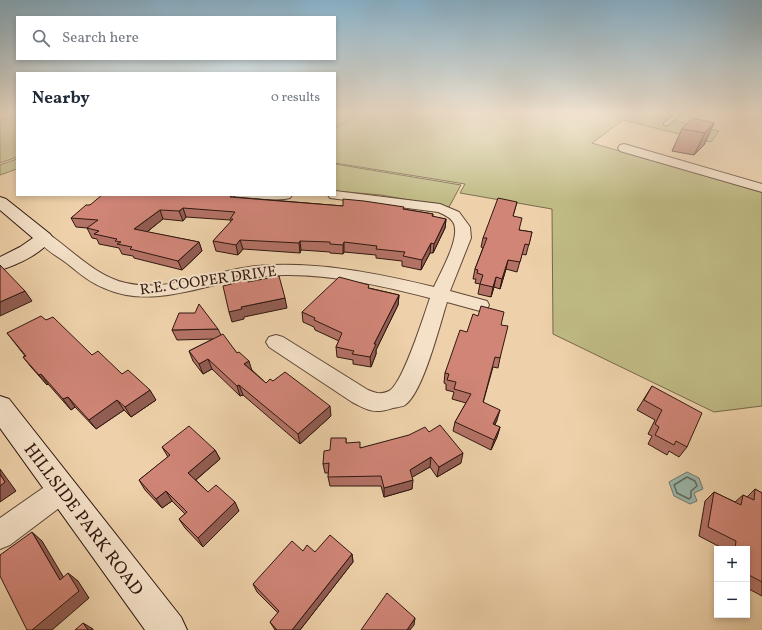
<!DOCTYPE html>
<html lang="en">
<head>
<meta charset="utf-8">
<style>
	:root { --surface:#fff; --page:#f2f2f3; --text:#1f2937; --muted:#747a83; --line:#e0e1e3 }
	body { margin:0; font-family:Vollkorn,serif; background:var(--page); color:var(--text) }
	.controls { position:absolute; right:12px; bottom:12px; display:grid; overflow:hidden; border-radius:0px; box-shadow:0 2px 6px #0003 }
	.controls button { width:36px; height:36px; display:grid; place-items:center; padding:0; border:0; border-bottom:1px solid var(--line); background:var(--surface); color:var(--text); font:20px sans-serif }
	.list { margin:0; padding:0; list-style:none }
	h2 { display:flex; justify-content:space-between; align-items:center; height:52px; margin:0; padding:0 16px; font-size:17px }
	h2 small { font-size:13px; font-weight:400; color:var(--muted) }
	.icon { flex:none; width:22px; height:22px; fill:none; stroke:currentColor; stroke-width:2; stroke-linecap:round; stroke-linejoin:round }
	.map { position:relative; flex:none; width:762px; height:630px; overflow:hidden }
	.search { position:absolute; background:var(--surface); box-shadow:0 2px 6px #0003; left:16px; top:16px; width:320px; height:44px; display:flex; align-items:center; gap:10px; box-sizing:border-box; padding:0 14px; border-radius:0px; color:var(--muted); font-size:15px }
	.panel { position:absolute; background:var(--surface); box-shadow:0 2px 6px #0003; left:16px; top:72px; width:320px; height:124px; border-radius:0px }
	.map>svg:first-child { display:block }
	.green { fill:#bfba84; stroke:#77684a }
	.water { fill:#99b7ab; stroke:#6f776d }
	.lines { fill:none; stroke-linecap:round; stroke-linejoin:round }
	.shore { stroke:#64675d; stroke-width:1.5 }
	.lane-casing { stroke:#5f4636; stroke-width:2 }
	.street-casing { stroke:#5f4636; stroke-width:2 }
	.secondary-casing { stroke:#2f170f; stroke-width:2 }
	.lane { fill:#f4e1c8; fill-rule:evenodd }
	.street { fill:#f4e1c8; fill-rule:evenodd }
	.secondary { fill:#f4e1c8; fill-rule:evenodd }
	.wall { fill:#b37266; stroke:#2f170f }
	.shaded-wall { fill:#925d53; stroke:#2f170f }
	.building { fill:#d08577; stroke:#2f170f }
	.labels { text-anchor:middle; stroke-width:4; stroke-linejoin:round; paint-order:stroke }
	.street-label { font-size:15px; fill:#2f170f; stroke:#f4e1c8 }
	.near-street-label { font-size:18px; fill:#2f170f; stroke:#f4e1c8 }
</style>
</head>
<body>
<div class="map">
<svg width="762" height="630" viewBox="0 0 762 630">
	<rect width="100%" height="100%" fill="#eed1aa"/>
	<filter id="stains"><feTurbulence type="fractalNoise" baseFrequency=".005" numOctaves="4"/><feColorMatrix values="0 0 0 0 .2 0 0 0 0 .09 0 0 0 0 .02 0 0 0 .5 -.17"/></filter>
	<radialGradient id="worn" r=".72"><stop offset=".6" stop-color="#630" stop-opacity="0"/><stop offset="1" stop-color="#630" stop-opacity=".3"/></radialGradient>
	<path class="green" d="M335,113H361L335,126Z
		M364,113H661L658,117L719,131L711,142L623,120L592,143L762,192V406L714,412L553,334L552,209L460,193L465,184L335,163V128Z
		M17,115V157L0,163V120Z
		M17,159V169L0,175V165Z
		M335,164L461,185L449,207L381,195L335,191Z"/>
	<path class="water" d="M687,472L699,478L703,489L694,493L697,501L690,504L674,496L669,482Z"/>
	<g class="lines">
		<path class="shore" d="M687,477L695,481L697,486L691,491V497L689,499L677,493L674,485Z"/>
		<defs>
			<path id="lane" d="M677,113H682L668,125H664V123Z"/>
			<path id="street" d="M624,144L762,184V192L620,151L618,148L620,145Z
				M335,191L440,204L459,212L470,227L471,238L450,291L487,301L489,305L487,309L480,311L447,302C440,324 423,393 405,405C402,407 396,407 393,408C375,414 369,411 352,402L269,347L266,342L269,337L276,335L283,337L368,390C375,393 381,395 389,391C403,384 424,315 430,298C382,286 333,274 283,275C266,276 249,277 232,281C190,290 146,307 104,288C91,283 80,274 69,265C59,257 43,249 36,238L38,235L44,233L50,235C73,251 97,277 126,283C169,293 215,270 257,266C317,261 376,273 434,287C440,273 462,236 453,222C450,217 443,214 438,212L330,198L328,195H335Z
				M204,195H292L290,198L285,199C259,200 231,204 206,198Z
				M62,477L71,481L75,490L71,499L10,545L0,549V518L53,481Z"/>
			<path id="secondary" d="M0,197L6,199L50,234L53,238C42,253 18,265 0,270V257L20,247L33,238L0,210Z
				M0,396L9,399L181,617L187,630H145L0,428Z"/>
		</defs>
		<use href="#lane" class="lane-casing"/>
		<use href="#street" class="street-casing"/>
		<use href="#secondary" class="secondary-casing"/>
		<use href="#lane" class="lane"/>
		<use href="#street" class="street"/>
		<use href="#secondary" class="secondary"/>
	</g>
	<path class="wall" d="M717,113H727L725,114Z
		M714,123L704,145L694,155L672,151L682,129Z
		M235,197L343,206L403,209L433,214V217L446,219L445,228L433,253H430L421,270L402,266V261L376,258V255L344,252L343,254L330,253V252L301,250L300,253L243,249L238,255L216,251L213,241L231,222L230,220L186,217L183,221L163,219L147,232L199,242L202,251L182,270L134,258L133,256L122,254L119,248L99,244L97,239L92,238L87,228L76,227L71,218L90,205Z
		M517,202L513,216L519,230L532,232L526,255L522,254L517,272L506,269L500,289L494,287L491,297L478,294L480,284L475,283L476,279H473L475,269L483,248L481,247L483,238Z
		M369,288L399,295L398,305L376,350V354L371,367L353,364V360L337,357L336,347L339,341L315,330L314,327L303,322L302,312Z
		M46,320L92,355L122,374L156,400L131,417L124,410L96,429L75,407L71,410L48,384L47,385L31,367L23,357L25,356L7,333Z
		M501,325L500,358L498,368L493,367L483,403L497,420L495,425L500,427L497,437L491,450L453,431L455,422L466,403L452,399L454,392L446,390V384L444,383L445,373L467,332Z
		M218,329L221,335L237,353L252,370L266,383L273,381L331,416L300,444L243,395L240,396L212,369L203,374L193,361L189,351L213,339L177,340L172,330Z
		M652,386L687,447L679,457L669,451L667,455L648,444L652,436L648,434L655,420L637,410Z
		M429,432L461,463L437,477L430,467L412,477V489L384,497L381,486H330L328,477L329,473H325L323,464L330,450L346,438V443L361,448Z
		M162,447L215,450L220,459L196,480L208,492L239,511L203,547L185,528L179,519L185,514L172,501L162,508L145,490L139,480L168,457Z
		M755,489L762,493V596L747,588V549H724L699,536L705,501L714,492L735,502L743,495L747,497Z
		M303,551L315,552L352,554L353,562L300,630H275L270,622L278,613L257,592L253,584Z"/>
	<path class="shaded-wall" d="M714,123L704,145L694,155L705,133Z
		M233,195H234L236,203L230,197Z
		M183,208L186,217L183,221L179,211Z
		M160,210L163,219L138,239L134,229Z
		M446,219L445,228L433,253L434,244Z
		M240,240L243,249L238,255L236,245Z
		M300,241L301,250L300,253L299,243Z
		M199,242L202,251L182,270L178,261Z
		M344,242V252L343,254V245Z
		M431,243L430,253L421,270L422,260Z
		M508,260L506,269L500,289L502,279Z
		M496,277L494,287L491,297L493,287Z
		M25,291L32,301L0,316V302Z
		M399,295L398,305L376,350V354L371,367L370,357L374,344Z
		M285,298L287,308L244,317V319L232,322L229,312L241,307Z
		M208,359L212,369L203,374L199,364Z
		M249,361L252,371L244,364Z
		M41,374L48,384L47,385L39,375Z
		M239,385L243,395L240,396L237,386Z
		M150,390L156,400L131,417L125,407Z
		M68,397L75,407L71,410L63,399Z
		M117,400L124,410L96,429L89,420Z
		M330,406L331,416L300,444L298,434Z
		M500,410L497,420L490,433L493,424Z
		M500,427L497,437L491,450L494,440Z
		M215,450L220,459L193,482L188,473Z
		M463,453L461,463L437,477L439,467Z
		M431,457L430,467L409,479L410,470Z
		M0,469L16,491L0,502Z
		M413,480L412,489L384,497V488Z
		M166,491L172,501L162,508L156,499Z
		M235,502L239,511L203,547L198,538Z
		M32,532L42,541L70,588L60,580Z
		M352,554L353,562L300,630H292Z
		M68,573L78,581L89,598L52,630H32Z
		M415,618L414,625L410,630H407Z
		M83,623L93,629V630H88Z"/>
	<path class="building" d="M693,118L714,123L705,133L682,129Z
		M102,195H233L230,197L343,206V199L364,201L404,207L403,209L433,214L432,216L446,219L434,244L431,243L422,260L403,256L405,252L376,249L377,246L344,242L343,245L330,244V242L300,241L299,243L240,240L236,245L213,241L233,219H230L235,212L183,208L179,211L160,210L134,229L199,242L178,261L130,249L132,247L117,244L121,242L115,241L117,239L94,234L99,231L87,228L98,220L71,218L86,205H90Z
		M498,198L517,202L513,216L522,218L519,230L532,232L529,245L525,244L520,262L508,260L502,279L496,277L493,287L480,284L483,275L477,273L478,270L475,269L487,238H483Z
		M0,265L25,291L0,302Z
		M245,274L248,282L279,276L285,298L241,307L242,309L229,312L223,286L235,283L233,277Z
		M339,277L369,285L368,288L399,295L374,344H376L370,357L352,354L354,351L336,347L342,333L314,320L315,318L302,312Z
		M199,304L218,329L172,330L179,313H195Z
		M481,306L504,312L501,325L508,326L500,358L495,357L483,402L500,410L493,424L500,427L494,440L455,422L471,394L454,389L456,382L447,380L449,374L445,373L460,330L467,332L473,314L478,316Z
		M41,316L46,320L53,317L92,355L98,351L122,374L128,370L150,390L125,407L117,400L89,420L68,397L63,399L41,374L39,375L23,357L26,356L7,333Z
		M223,334L237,353L239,352L249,361L244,364L266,383L270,379L273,381L285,372L330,406L298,434L239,385L237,386L208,359L199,364L189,351Z
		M652,386L702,413L687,447L676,441L674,445L655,435L659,427L655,424L662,410L644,400Z
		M440,425L463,453L439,467L431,457L410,470L413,480L384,488L381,476L328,477L329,463L323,464L324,451L330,450L331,438H346V443L360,442V448L409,435L425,427L429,432Z
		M189,426L215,450L188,473L208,492L216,485L235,502L198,538L179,519L187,512L166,491L156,499L139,480L170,455L162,447Z
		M0,474L5,482L0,486Z
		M755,489L762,493V582L747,574V549H735L736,541L708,527L714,492L741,505L743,495L754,500Z
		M32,532L60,580L68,573L79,591L32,630H27L0,576V555Z
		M330,535L352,554L292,630H277L270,622L279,611L253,584L292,541L303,551L307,545L315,552Z
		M387,593L415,618L407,630H361Z
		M83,623L88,630H75Z"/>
	<linearGradient id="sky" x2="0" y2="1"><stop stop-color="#88b5d0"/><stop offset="0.56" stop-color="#f7ead9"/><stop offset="1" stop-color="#f7ead9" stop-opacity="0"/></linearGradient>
	<rect width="762" height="201" fill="url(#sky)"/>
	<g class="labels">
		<g class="street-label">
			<text transform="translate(208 280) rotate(-8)" y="5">R.E. COOPER DRIVE</text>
		</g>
		<g class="near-street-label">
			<text transform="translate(84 519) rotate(53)" y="6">HILLSIDE PARK ROAD</text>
		</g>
	</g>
	<rect width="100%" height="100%" filter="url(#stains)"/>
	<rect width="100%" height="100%" fill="url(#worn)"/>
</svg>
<div class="controls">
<button>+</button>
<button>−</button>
</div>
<div class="search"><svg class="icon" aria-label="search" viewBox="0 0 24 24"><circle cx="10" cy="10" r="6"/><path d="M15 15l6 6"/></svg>Search here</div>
<section class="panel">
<h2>Nearby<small>0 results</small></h2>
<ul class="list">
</ul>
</section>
</div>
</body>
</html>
